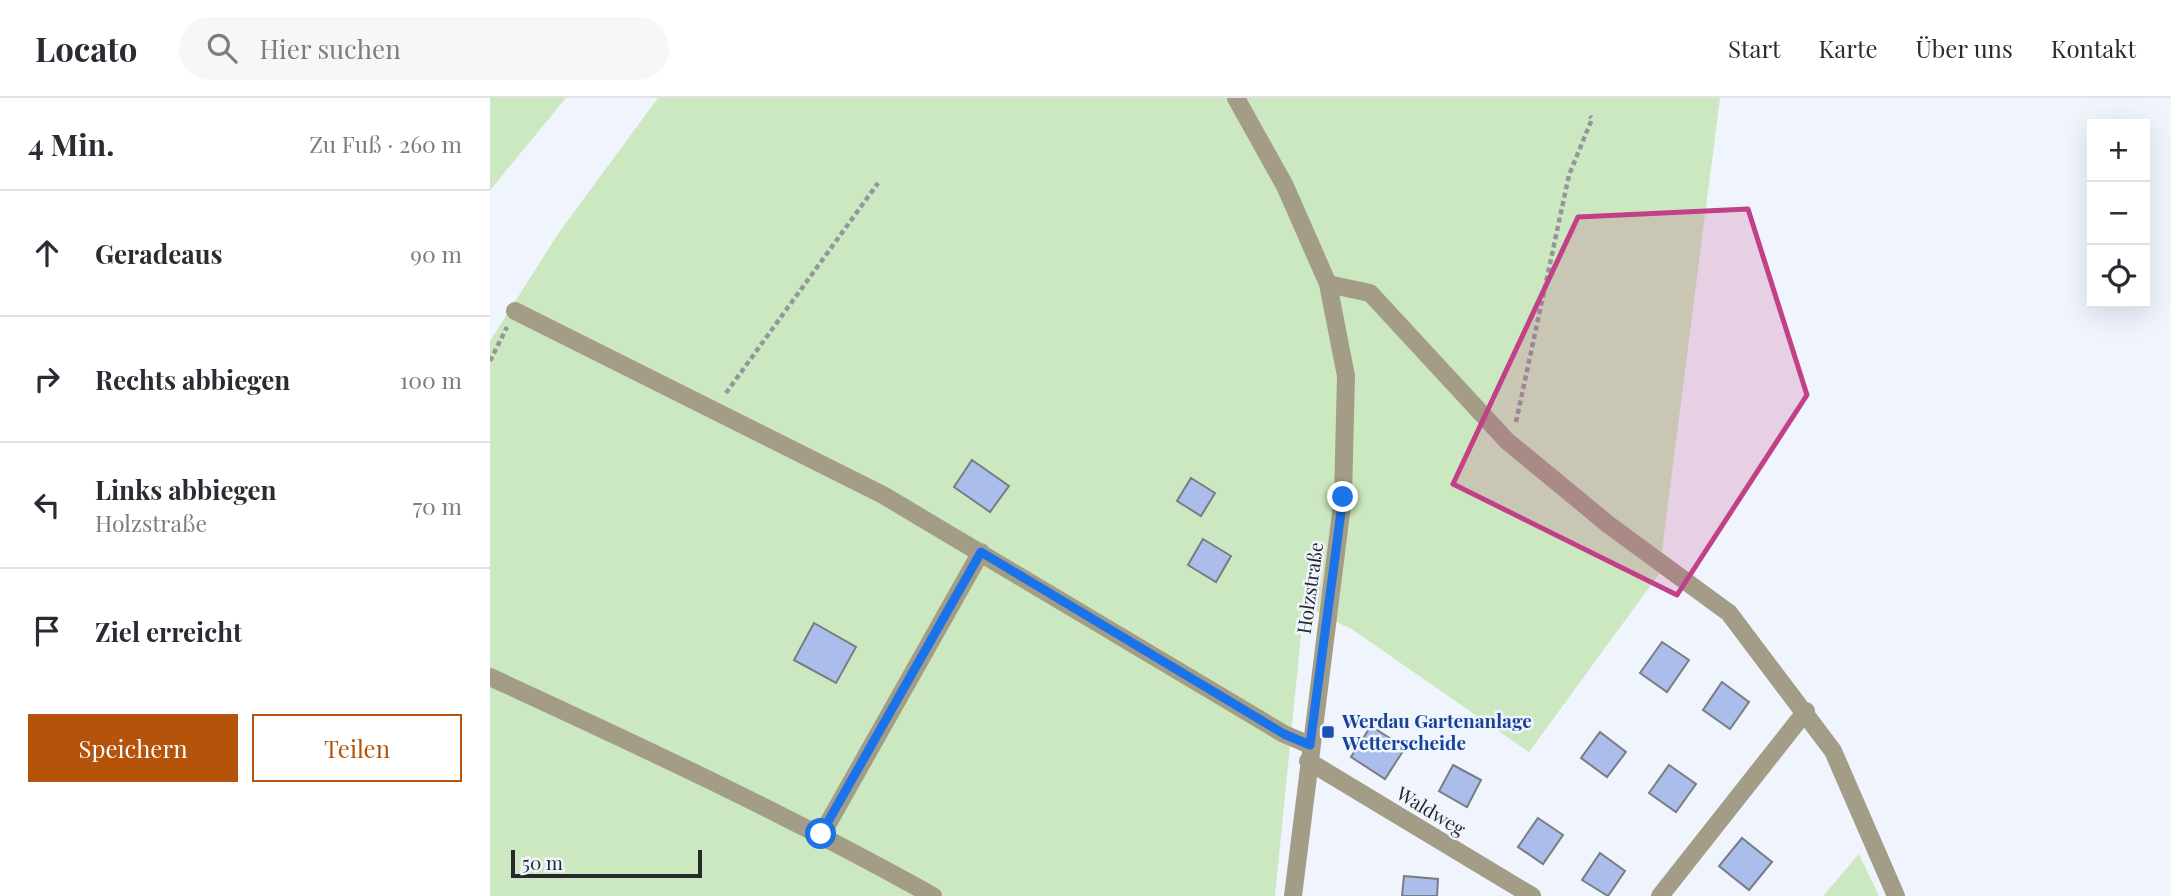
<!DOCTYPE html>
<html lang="de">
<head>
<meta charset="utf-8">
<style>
	:root { --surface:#fff; --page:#f7f7f7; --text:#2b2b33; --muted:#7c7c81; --line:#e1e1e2; --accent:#b45309 }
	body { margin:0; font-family:"Playfair Display",serif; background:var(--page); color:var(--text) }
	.controls { position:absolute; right:21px; top:21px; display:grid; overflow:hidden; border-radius:0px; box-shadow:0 7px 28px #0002 }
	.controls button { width:63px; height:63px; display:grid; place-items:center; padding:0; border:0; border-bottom:2px solid var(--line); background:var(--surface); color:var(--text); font:35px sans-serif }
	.scale { position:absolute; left:21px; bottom:18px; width:191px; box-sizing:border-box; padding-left:7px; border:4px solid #26282b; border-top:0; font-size:19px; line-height:24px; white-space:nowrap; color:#26282b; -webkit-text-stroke:5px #f0f4fc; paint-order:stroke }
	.stop { position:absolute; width:21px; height:21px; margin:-16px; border:5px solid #1a73e8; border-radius:50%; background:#fff }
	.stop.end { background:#1a73e8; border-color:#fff; box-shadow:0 2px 7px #0008 }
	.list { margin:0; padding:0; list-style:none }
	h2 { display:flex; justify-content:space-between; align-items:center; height:91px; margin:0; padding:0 28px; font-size:30px }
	h2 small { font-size:23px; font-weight:400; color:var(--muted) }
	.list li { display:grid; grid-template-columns:46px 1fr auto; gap:21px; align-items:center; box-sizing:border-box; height:126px; padding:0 28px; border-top:2px solid var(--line) }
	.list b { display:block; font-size:26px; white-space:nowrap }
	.list p { margin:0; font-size:23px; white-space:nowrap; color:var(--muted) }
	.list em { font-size:23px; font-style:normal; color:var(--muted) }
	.actions { display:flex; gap:14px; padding:21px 28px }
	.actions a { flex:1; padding:16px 0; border:2px solid var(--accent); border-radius:0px; text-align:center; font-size:24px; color:var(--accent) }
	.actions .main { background:var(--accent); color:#fff }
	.icon { flex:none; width:38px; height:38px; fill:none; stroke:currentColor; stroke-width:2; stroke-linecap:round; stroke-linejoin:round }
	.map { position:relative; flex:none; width:1681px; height:798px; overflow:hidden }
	header { display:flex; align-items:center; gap:42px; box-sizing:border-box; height:98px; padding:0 35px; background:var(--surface); border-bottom:2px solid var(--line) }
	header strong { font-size:33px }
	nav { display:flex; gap:38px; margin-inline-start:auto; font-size:24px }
	.search { width:490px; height:63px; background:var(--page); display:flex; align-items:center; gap:18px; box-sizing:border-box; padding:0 24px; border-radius:38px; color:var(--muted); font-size:26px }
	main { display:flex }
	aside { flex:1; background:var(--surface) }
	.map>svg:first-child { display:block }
	.green { fill:#cce8c0 }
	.building { fill:#abbeeb; stroke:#797c83; stroke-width:2 }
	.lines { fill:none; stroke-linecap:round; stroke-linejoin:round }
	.path { stroke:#93969c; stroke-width:4.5; stroke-dasharray:5 3.5; stroke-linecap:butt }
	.minor { stroke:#a39d88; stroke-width:18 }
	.route { stroke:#1a73e8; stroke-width:9 }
	.marked { fill:#c24087; fill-opacity:0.2; stroke:#c24087; stroke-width:5; stroke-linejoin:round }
	.transit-dot { fill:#1a4fb4; stroke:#f0f4fc; stroke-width:2.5 }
	.labels { text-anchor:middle; stroke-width:5; stroke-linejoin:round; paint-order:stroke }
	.street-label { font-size:19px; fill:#26282b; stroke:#f0f4fc }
	.transit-label { font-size:19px; font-weight:bold; fill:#164399; stroke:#f0f4fc; text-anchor:start }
</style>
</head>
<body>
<header>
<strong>Locato</strong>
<div class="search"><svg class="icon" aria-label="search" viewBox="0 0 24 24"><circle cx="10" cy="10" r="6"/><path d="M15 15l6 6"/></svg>Hier suchen</div>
<nav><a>Start</a><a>Karte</a><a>Über uns</a><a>Kontakt</a></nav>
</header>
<main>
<aside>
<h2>4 Min.<small>Zu Fuß · 260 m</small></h2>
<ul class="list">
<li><svg class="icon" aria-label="ahead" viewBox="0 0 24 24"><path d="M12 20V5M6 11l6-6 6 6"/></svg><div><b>Geradeaus</b></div><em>90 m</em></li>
<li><svg class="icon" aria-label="right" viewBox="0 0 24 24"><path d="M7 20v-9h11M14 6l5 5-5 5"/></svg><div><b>Rechts abbiegen</b></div><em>100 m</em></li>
<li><svg class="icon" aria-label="left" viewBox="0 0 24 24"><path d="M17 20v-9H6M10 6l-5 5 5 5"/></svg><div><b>Links abbiegen</b><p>Holzstraße</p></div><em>70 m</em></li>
<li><svg class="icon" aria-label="arrive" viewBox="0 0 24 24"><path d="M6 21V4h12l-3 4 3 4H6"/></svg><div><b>Ziel erreicht</b></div></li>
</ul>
<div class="actions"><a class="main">Speichern</a><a>Teilen</a></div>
</aside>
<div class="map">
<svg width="1681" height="798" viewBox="0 0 1681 798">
	<rect width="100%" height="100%" fill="#f0f4fc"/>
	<path class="green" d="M0,0H76L0,92Z
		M168,0H1230L1169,476L1039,654L863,532L814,507L785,798H0V243L70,133Z
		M1369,756L1389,798H1333Z"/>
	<path class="building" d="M482,362L519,388L500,414L464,389Z
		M701,380L725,395L711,418L687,403Z
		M713,441L741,458L726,484L698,467Z
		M324,525L366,549L346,585L304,562Z
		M1172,544L1199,562L1177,594L1150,575Z
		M1232,584L1259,604L1240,631L1213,612Z
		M881,628L915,650L895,681L861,659Z
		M1110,634L1136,654L1117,679L1091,660Z
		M963,667L991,682L977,709L949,693Z
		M1179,667L1206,686L1186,714L1159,695Z
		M1048,720L1073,737L1053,766L1028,749Z
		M1252,740L1282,764L1259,792L1229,768Z
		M1110,755L1135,773L1118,798L1092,782Z
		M914,778L948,781L947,798H912Z"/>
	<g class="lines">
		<path class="path" d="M0,263L17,229
			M236,295L388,85
			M1026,324L1079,77L1102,21L1100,18"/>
		<path class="minor" d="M746,0L795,88L838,186L856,278L853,399L803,798
			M838,186L880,195L1017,343L1119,427L1239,515L1343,653L1406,798
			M25,213L393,397L794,636L820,647
			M0,579C150,648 298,717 443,798
			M818,663L1042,798
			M332,736L491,454
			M1170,798L1316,613"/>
	</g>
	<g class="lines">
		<path class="route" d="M331,736L491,454L794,636L820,647L853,399"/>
	</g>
	<path class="marked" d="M1258,111L1317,297L1187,497L963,386L1088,119Z"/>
	<rect class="transit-dot" x="831" y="627" width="14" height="14" rx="3.5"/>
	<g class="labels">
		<g class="street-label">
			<text transform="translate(820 490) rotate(-82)" y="7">Holzstraße</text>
			<text transform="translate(941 713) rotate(31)" y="7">Waldweg</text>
		</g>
		<g class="transit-label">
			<text x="852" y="630">Werdau Gartenanlage<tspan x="852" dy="22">Wetterscheide</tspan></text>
		</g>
	</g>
</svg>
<div class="controls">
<button>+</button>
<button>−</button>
<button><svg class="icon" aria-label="locate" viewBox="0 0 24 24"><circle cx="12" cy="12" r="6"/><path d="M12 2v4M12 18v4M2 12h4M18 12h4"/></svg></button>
</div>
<div class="scale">50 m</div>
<div class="stop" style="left:331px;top:736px"></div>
<div class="stop end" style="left:853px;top:399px"></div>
</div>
</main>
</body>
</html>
